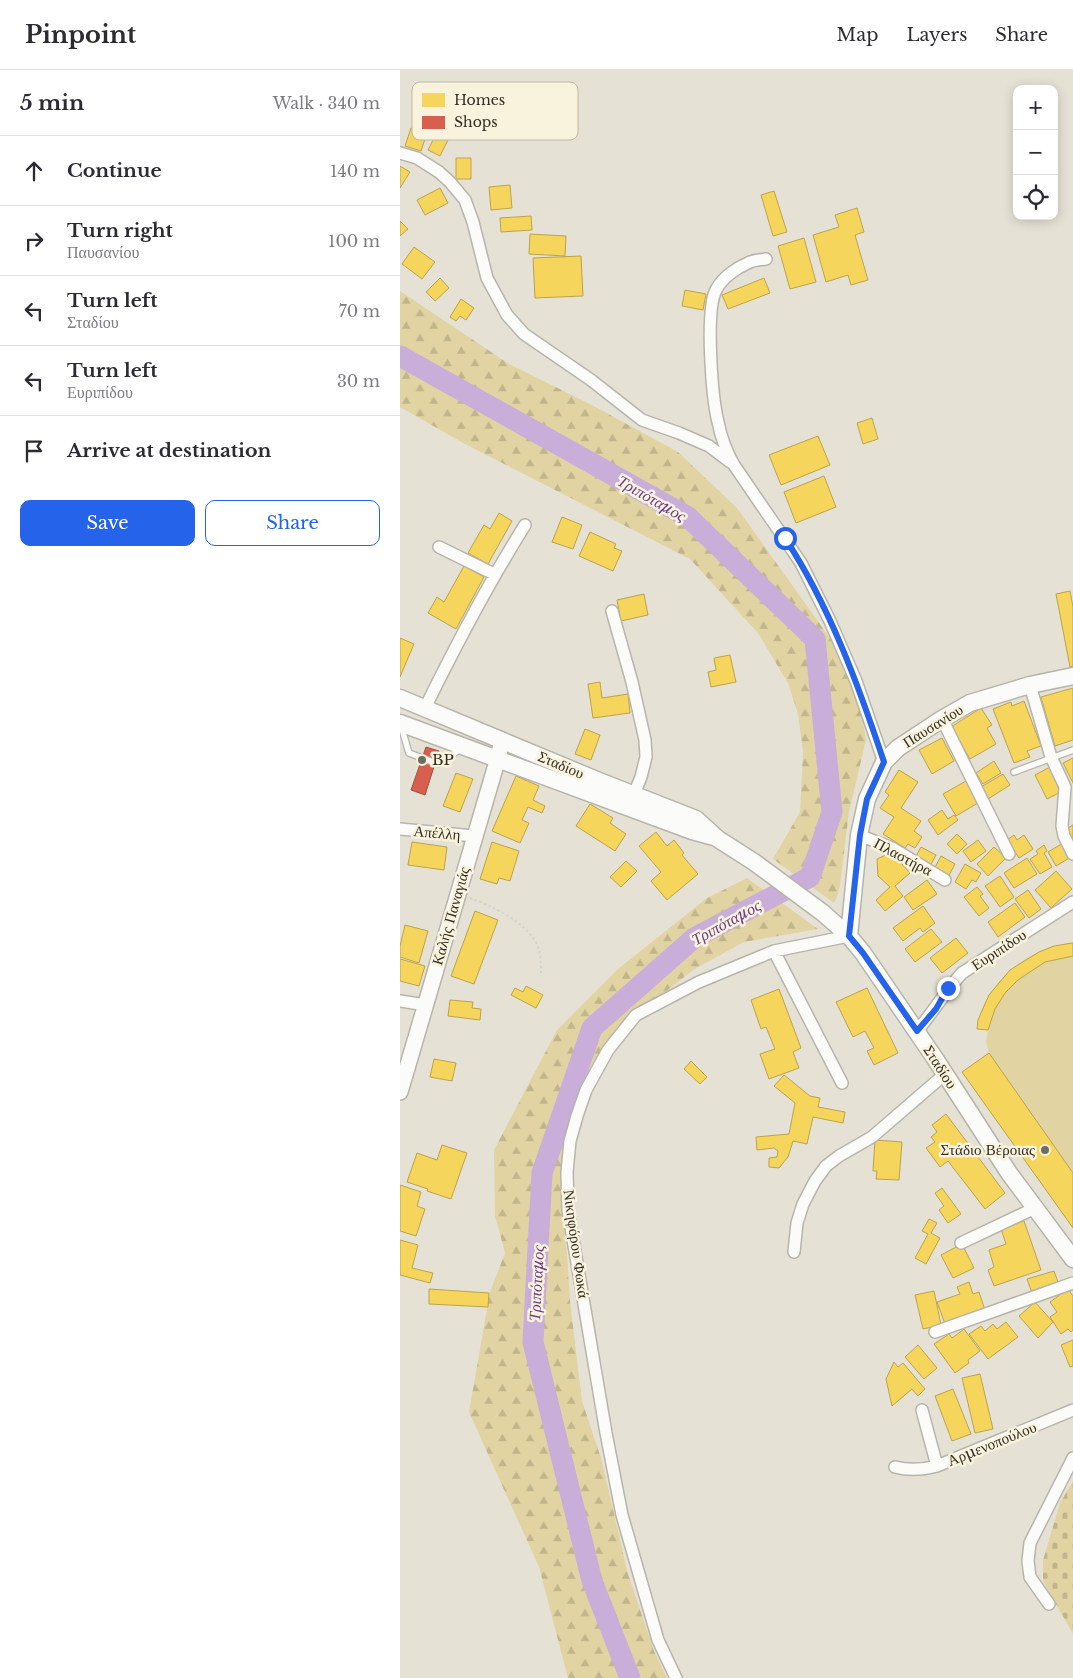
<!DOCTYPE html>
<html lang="en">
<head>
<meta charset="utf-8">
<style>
	:root { --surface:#fff; --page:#f7f7f7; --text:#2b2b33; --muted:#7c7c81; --line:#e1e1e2; --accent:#2563eb }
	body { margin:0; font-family:"Libre Baskerville",serif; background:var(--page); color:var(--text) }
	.controls { position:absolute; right:15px; top:15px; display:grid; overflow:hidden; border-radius:10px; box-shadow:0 2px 12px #0003 }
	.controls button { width:45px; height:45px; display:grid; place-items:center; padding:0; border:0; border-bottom:1px solid var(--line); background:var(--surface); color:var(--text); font:25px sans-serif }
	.stop { position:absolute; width:15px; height:15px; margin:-11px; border:4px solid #2563eb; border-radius:50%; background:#fff }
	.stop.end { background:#2563eb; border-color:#fff; box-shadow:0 1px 5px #0008 }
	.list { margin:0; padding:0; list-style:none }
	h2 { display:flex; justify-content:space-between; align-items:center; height:65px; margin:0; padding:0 20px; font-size:21px }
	h2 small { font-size:16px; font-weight:400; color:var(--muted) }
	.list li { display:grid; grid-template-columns:32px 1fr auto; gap:15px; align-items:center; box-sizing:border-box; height:70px; padding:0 20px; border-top:1px solid var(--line) }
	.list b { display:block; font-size:19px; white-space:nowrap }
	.list p { margin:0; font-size:16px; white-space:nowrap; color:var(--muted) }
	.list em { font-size:16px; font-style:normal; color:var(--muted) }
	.actions { display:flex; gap:10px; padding:15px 20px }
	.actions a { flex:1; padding:11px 0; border:1px solid var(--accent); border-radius:10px; text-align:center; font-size:18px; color:var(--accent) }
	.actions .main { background:var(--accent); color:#fff }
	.icon { flex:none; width:28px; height:28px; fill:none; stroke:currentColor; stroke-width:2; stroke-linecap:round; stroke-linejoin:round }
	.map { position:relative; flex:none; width:673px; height:1608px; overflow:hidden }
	header { display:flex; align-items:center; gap:30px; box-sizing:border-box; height:70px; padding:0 25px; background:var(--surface); border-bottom:1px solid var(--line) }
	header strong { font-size:24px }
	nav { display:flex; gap:28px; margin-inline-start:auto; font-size:18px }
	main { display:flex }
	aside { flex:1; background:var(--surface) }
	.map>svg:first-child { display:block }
	.forest { fill:url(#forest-firs) }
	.cemetery { fill:url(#cemetery-stones) }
	.garden { fill:#e1d3a2 }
	.homes { fill:#f6d55c; stroke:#bba34c }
	.shops { fill:#d6604d; stroke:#a45141 }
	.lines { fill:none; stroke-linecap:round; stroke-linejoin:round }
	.river { stroke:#c9aeda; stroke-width:21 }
	.service-casing { stroke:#b7b5ab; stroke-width:8 }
	.minor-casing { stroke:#b7b5ab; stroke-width:14 }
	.tertiary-casing { stroke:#b7b5ab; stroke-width:18 }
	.secondary-casing { stroke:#b7b5ab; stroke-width:19 }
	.path { stroke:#d3d3cf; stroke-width:2; stroke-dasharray:2.5 2.5; stroke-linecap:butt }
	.service { stroke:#fbfbf9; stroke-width:5.5 }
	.minor { stroke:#fbfbf9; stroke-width:11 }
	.tertiary { stroke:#fbfbf9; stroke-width:15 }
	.secondary { stroke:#fbfbf9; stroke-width:16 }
	.route { stroke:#2563eb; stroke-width:6 }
	.poi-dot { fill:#6f6d63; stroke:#f9f2dc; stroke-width:2 }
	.labels { text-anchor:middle; stroke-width:5; stroke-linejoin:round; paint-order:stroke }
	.street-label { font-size:15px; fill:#302e25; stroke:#f9f2dc }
	.poi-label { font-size:15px; fill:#302e25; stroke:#f9f2dc; text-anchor:start }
	.water-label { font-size:16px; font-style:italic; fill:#6a3c8c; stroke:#f9f2dc }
	.key { fill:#f9f2dc; stroke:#bdb7a5; stroke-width:1 }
	.key-label { font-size:14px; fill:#302e25 }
</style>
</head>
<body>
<header>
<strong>Pinpoint</strong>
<nav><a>Map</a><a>Layers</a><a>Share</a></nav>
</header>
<main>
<aside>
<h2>5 min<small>Walk · 340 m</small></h2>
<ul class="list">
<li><svg class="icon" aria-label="ahead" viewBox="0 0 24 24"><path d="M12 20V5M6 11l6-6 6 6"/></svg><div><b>Continue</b></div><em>140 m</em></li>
<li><svg class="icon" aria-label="right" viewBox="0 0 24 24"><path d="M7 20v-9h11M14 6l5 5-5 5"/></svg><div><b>Turn right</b><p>Παυσανίου</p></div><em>100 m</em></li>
<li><svg class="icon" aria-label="left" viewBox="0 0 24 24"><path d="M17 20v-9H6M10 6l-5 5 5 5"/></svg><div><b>Turn left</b><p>Σταδίου</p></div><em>70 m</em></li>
<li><svg class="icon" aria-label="left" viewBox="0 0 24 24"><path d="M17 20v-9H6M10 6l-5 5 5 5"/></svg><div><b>Turn left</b><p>Ευριπίδου</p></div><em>30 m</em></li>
<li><svg class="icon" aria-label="arrive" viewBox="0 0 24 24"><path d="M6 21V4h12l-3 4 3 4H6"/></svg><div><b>Arrive at destination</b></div></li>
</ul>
<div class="actions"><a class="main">Save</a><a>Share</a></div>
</aside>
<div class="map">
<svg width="673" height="1608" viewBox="0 0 673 1608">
	<defs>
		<pattern id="forest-firs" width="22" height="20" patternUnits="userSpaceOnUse" patternTransform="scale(1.25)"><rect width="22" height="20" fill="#e1d3a2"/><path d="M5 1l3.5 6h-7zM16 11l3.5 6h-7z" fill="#c1b58b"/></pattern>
		<pattern id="cemetery-stones" width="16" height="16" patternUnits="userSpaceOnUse" patternTransform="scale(1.25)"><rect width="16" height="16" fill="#e1d3a2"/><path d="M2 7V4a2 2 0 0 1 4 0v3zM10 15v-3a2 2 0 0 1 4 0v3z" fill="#c1b58b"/></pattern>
	</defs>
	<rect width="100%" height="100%" fill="#e5e2d5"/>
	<path class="forest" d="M0,221L109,294L190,334L278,382L337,438L437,578L458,617L466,670L449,742L440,815L437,827L434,833L373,789L400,742L403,682L398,644L388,613L358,563L290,489L65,374L0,337Z
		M347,808L418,859L344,872L293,900L264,923L225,959L189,1011L162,1109L170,1231L182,1331L201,1388L228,1504L254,1581L267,1608H168L139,1497L69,1342L90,1222L105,1183L95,1146L94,1080L157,960L218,899L307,828Z"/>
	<path class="cemetery" d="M673,1411V1564L643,1511V1490L660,1433Z"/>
	<path class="garden" d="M673,873V1158L562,1002L589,983L586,971L588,960L577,959C581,920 617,887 654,876C660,875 667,874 673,873Z"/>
	<path class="homes" d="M11,58L27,63L21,81L5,76Z
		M37,62L49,68L40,86L28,80Z
		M56,88H71V109H56Z
		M0,96L10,102L0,118Z
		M110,115L112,138L91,140L89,117Z
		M40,118L48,133L25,145L17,130Z
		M374,121L387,162L373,166L361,125Z
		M457,138L464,162L455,165L468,210L451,215L448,205L426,212L413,165L439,157L435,145Z
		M131,146L132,160L101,162L100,148Z
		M0,151L8,159L0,166Z
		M130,164L166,166L165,186L129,184Z
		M404,168L416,212L390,219L378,176Z
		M14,177L35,192L22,209L2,194Z
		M181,186L183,226L135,228L133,188Z
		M40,208L49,218L35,231L26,222Z
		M364,208L370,223L328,239L322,225Z
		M285,220L306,224L303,240L282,236Z
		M61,229L74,238L66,250L60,246L56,251L50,247Z
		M472,348L478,369L463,374L457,353Z
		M418,366L430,395L381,415L369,385Z
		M424,406L436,437L396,453L384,422Z
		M99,443L112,451L88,494L68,483L84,455L90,459Z
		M162,447L182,455L173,479L152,472Z
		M190,462L216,474L214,478L222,481L213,501L179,486Z
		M64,496L84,507L56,559L28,543L37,527L44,532Z
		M670,521L673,537V596L670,597L656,524Z
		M244,524L248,545L221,551L217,530Z
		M0,568L14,574L0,607Z
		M330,585L336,612L311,617L308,602L316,600L314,588Z
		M200,612L202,628L228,624L230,643L193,648L188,614Z
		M673,618V670L655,676L641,627Z
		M624,631L641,676L627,681L630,687L614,693L593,639L611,632L612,636Z
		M581,638L592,655L587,658L596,674L570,689L551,657Z
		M185,659L200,665L191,690L175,684Z
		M542,668L554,691L532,704L519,680Z
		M673,688V713L663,693Z
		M594,691L601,703L583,714L576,703Z
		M650,697L663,721L647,729L635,705Z
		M499,700L518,712L501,738L521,751L514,761L522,767L515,778L508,774L505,778L483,764L494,747L480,738L489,725L485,722Z
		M56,703L73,709L60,742L43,736Z
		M603,704L610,715L588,729L581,717Z
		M116,706L139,716L133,730L145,736L142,743L128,737L122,750L129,753L120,773L92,761Z
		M566,711L578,733L556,746L543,724Z
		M190,734L213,748L210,753L226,764L215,781L176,756Z
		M542,740L548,749L554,745L558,750L538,765L528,750Z
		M673,755V772L666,759Z
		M256,762L267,776L274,770L284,783L282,785L298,804L267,830L251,811L261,802L239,776Z
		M557,764L567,774L557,784L547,774Z
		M614,765L617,770L624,765L633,779L619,788L607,770Z
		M578,770L586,781L571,792L563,781Z
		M12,772L47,777L44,800L8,795Z
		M92,772L119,781L110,811L99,808L97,814L80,809Z
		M663,773L671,787L656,796L648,782Z
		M644,775L647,781L644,783L652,797L640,804L630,789L638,784L636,781Z
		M521,777L536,785L529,798L514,790Z
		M594,777L606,788L588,806L577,794Z
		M488,784L494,785L510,803L495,816L503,826L485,841L476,830L490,817L478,806L477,789Z
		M541,786L555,794L547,809L533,801Z
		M627,788L637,804L614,818L604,803Z
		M226,791L237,801L221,817L210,807Z
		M565,794L581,803L576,812L572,810L566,819L555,812Z
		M656,801L672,819L651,838L635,820Z
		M600,806L614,827L600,837L585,816Z
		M527,810L537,824L513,840L504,827Z
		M577,817L583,824L580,826L589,838L579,846L564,827Z
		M628,820L641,839L629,848L615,829Z
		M615,833L625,847L598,867L588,852Z
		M523,836L535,853L523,862L520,858L503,871L493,858Z
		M75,841L98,850L74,914L51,906Z
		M5,855L28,861L19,893L0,887V876Z
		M531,859L542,872L515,892L505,879Z
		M556,868L568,883L542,903L530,888Z
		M672,873H673V886L645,892L618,910L605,923L595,939L588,960L577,959L578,950L589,925L610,900L639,882L654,876Z
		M0,889L25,896L19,916L0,911Z
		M126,916L143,925L136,938L111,925L115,918L123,922Z
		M467,918L498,983L474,995L467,981L474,978L465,961L453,967L436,932Z
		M379,919L401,978L393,982L399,998L369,1009L360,984L375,979L366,957L361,959L351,930Z
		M50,930L73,932L72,938L81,939L80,950L48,946Z
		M589,983L673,1103V1158L562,1002Z
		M34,989L56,993L52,1011L30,1007Z
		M291,991L307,1007L300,1014L284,999Z
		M384,1005L410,1026L420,1028L418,1037L445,1042L443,1053L413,1047L407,1074L393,1071L388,1087L379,1098L369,1097V1088L377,1087L378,1081L374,1078L357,1080L356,1067L389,1064L395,1033L374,1016Z
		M546,1044L605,1123L585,1139L548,1091L540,1097L526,1078L535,1072L531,1067L537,1062L532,1055Z
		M475,1070L502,1072L499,1110L476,1109L477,1101H473Z
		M42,1075L67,1083L51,1129L27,1121L28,1119L7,1112L17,1083L37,1090Z
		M0,1115L21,1122L17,1136L25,1139L16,1166L0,1161Z
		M542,1118L561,1144L548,1153L539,1140L544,1136L535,1123Z
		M529,1149L537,1153L531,1163L540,1168L526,1194L515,1188L528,1164L522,1161Z
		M624,1151L641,1200L594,1216L588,1200L594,1197L589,1180L606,1174L601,1159Z
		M0,1170L18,1175L12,1198L33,1203L30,1213L0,1205Z
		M562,1174L574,1198L553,1208L541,1185Z
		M654,1201L659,1215L632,1223L627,1209Z
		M569,1212L573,1224L579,1222L585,1240L545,1254L537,1232L560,1224L557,1217Z
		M29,1219L89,1223L88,1237L29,1234Z
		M668,1219L673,1226V1260L671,1262L668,1259L661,1264L650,1247L657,1242L650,1232Z
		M534,1221L541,1255L523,1259L515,1225Z
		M635,1232L653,1252L638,1268L619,1246Z
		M606,1252L618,1267L588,1289L569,1264L581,1256L585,1261L593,1254L597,1259Z
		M564,1259L580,1281L568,1290L569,1293L555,1303L534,1274L549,1264L552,1268Z
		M673,1270V1296L670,1297L661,1275Z
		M518,1275L537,1298L524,1309L505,1287Z
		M494,1292L498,1297L503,1293L525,1319L518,1326L512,1319L492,1336L486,1309Z
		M580,1304L593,1359L575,1363L562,1308Z
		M553,1319L571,1364L552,1371L535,1326Z"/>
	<path class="shops" d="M26,677L39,681L25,725L11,720Z"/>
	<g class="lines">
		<path class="river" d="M0,286L288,447L415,569L432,742L410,807L294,868L192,958L142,1103L133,1272L192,1511L230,1608"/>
		<defs>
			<path id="service" d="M1,656L9,683L38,694L62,678
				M614,702L673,680"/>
			<path id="minor" d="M0,83L17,88L39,102L50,112L65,130L73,152L87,208L107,245L124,264L191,310L242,350L279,363L309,376L330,392
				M366,189C360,190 353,190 348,193C336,198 322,208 316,220C305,241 312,328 318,352C321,367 326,381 334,395L401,493L430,551L456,611L484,692
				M39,477L94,504
				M212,541L232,612L245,670L246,687L241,707L234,724
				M630,615L651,687L665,717L662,756L664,766L673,784
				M25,638C56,575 88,514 125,455
				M542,649L609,784
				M0,759L74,766
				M459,765L492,778L545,810
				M374,881L442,1013
				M0,931L26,935
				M517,961C533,942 545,922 562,903L673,832
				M561,1173L635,1138
				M394,1182L397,1153L403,1134L415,1111L426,1096L439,1086L472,1067L545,1004
				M535,1262L673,1213
				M522,1340L537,1396
				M495,1397C510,1401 522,1400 537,1396L673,1340
				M649,1534L630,1507L628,1491L630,1473L673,1388
				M276,1608L258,1570L222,1445L206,1363L168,1140L167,1102L170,1071L177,1046L186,1020L208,980L236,945L299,912L374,881L449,866"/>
			<path id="tertiary" d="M0,1022L98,688L102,670"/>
			<path id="secondary" d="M0,628L199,711L296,749L318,769L354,792L423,843L449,866L463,883L536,990L609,1103L673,1189
				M0,653L292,761L314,767
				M449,866L459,765L467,729L484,692L498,678L542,649L570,633L630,615L673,606"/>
		</defs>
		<use href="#service" class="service-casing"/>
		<use href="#minor" class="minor-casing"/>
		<use href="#tertiary" class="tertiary-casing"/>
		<use href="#secondary" class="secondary-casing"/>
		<path class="path" d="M70,828C92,836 129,853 138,877C141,886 141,895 141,904"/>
		<use href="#service" class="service"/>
		<use href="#minor" class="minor"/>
		<use href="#tertiary" class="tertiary"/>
		<use href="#secondary" class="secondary"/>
	</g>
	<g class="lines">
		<path class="route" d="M385,468C430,537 458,614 484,692L467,729L460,765L449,866L463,883L517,961L536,939L548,918"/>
	</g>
	<g class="poi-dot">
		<circle cx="22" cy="690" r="5"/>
		<circle cx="645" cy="1080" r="5"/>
	</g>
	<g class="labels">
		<g class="street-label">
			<text transform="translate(533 656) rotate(-32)" y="5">Παυσανίου</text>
			<text transform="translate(161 695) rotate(23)" y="5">Σταδίου</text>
			<text transform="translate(37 763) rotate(5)" y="5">Απέλλη</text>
			<text transform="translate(503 787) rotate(28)" y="5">Πλαστήρα</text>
			<text transform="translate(51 846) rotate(-74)" y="5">Καλής Παναγιάς</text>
			<text transform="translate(599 880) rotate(-33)" y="5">Ευριπίδου</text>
			<text transform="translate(540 997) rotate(57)" y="5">Σταδίου</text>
			<text transform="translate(176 1174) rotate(82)" y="5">Νικηφόρου Φωκά</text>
			<text transform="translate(592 1374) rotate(-22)" y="5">Αρμενοπούλου</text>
		</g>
		<g class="poi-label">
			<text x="32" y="695">BP</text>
			<text x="635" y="1085" text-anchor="end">Στάδιο Βέροιας</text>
		</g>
		<g class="water-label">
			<text transform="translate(252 428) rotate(30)" y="6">Τριπόταμος</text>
			<text transform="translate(326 852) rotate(-29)" y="6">Τριπόταμος</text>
			<text transform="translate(136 1213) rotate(-87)" y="6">Τριπόταμος</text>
		</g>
	</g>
	<rect x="12" y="12" width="166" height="58" rx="8" class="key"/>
	<rect x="22" y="23" width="23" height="14" fill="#f6d55c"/>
	<rect x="22" y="46" width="23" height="13" fill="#d6604d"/>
	<g class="key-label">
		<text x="54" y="35">Homes</text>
		<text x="54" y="57">Shops</text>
	</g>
</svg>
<div class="controls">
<button>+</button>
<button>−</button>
<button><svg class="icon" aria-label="locate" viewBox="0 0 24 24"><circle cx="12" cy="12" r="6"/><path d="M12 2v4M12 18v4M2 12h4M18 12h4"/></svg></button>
</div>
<div class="stop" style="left:385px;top:468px"></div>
<div class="stop end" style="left:548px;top:918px"></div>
</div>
</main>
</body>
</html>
